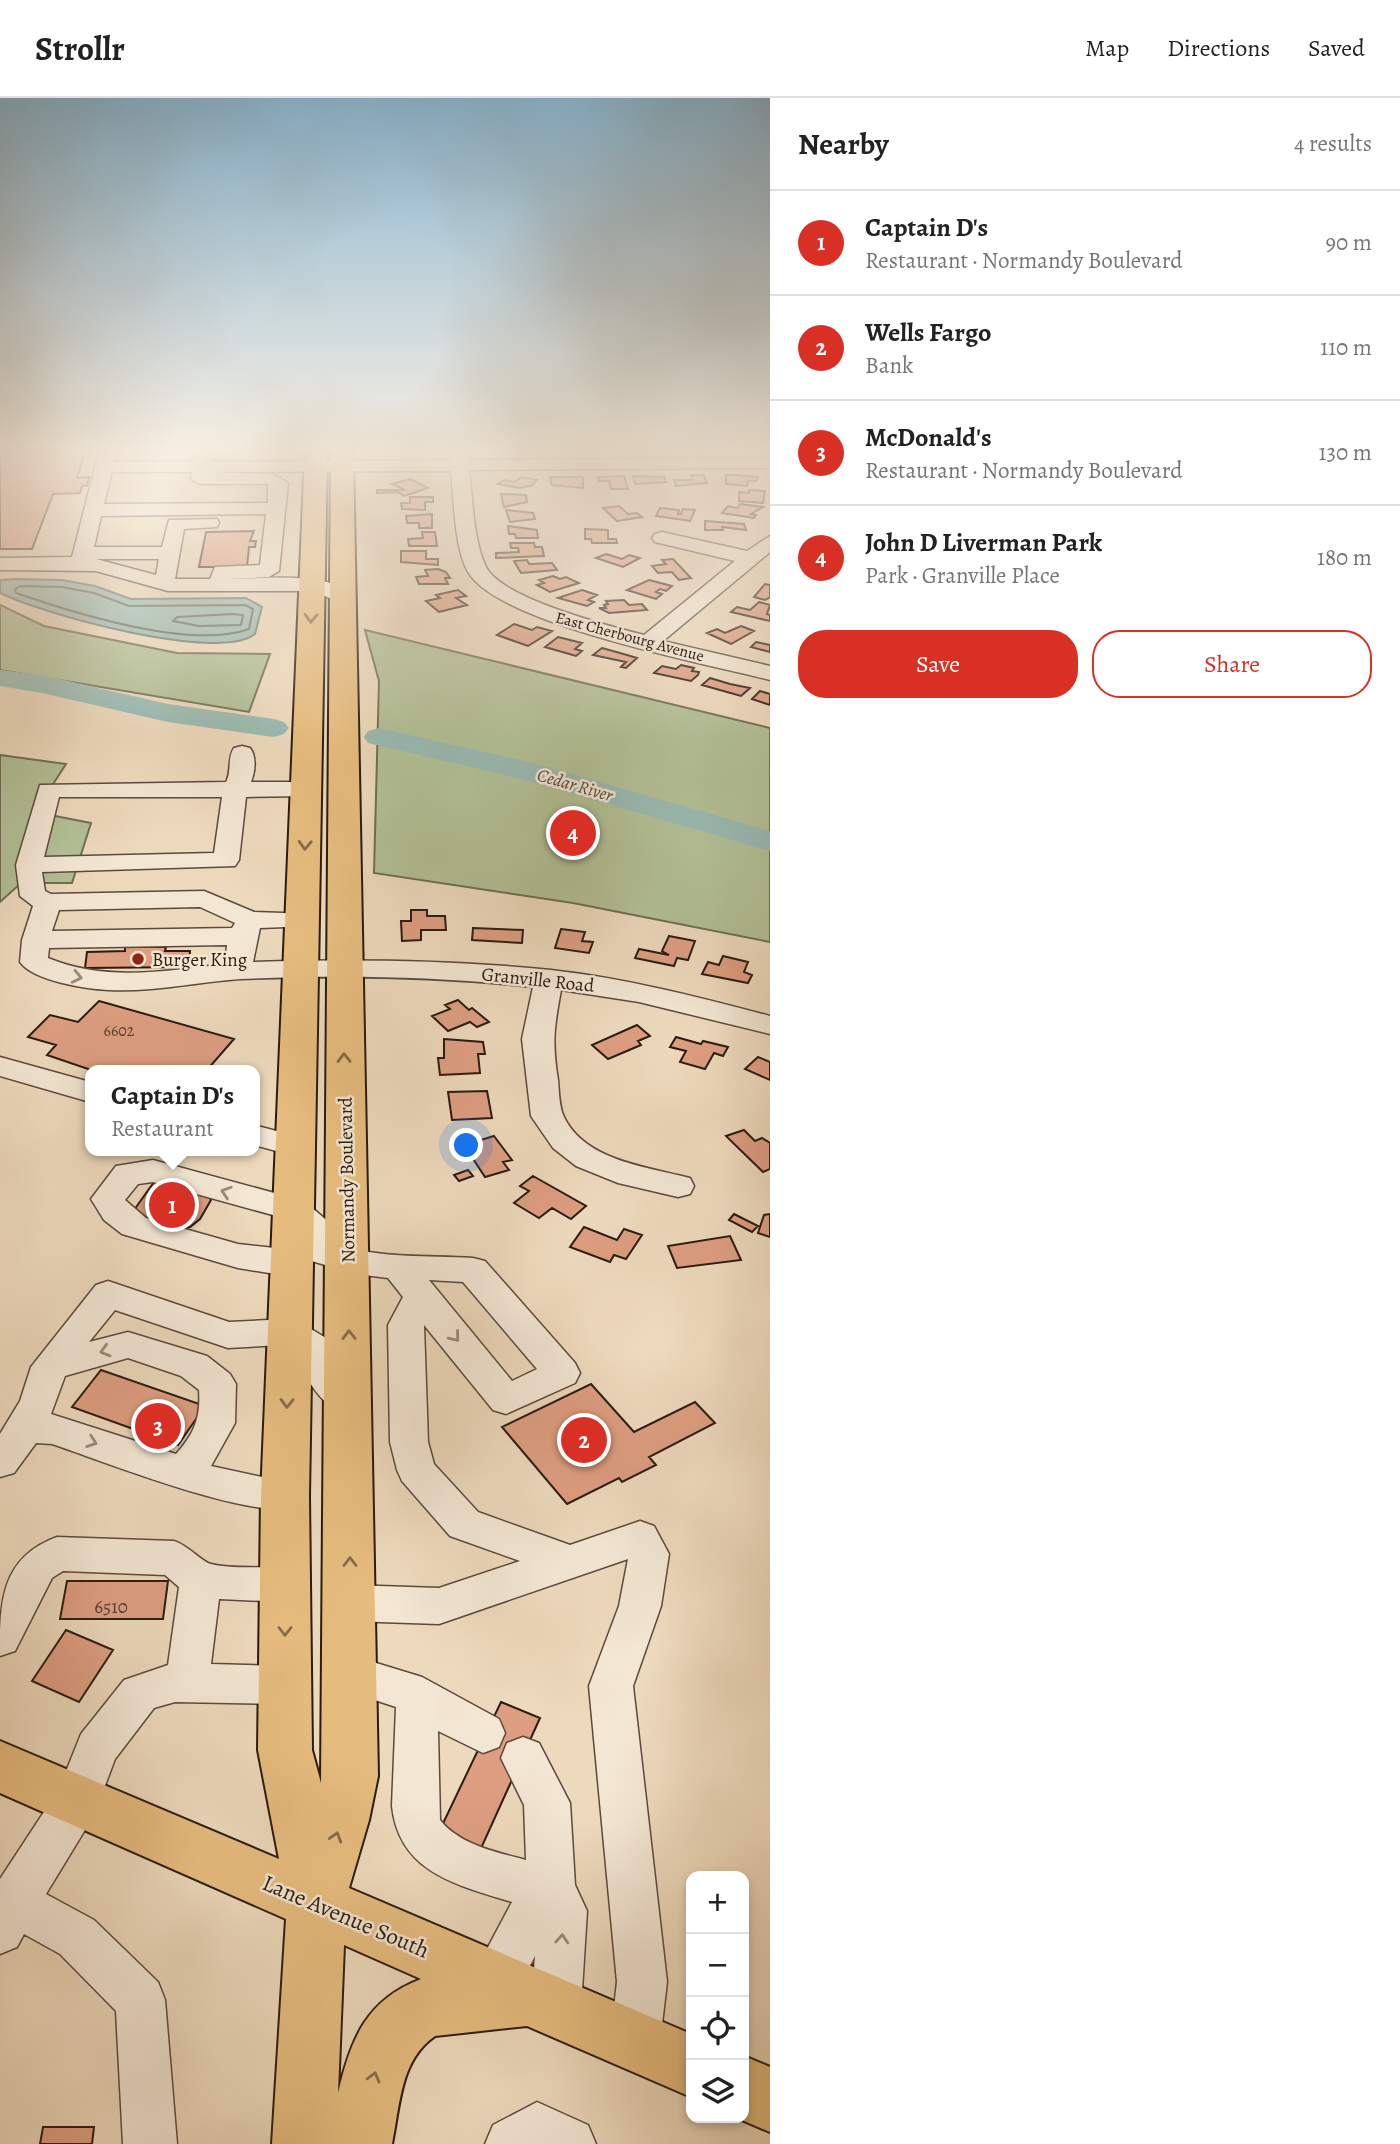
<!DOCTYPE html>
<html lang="en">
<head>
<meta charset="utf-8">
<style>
	:root { --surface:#fff; --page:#f6f6f6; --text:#222; --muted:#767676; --line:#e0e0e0; --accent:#d93025 }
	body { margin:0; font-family:Alegreya,serif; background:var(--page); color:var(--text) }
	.controls { position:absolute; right:21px; bottom:21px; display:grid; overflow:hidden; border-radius:14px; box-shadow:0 4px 10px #0003 }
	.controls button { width:63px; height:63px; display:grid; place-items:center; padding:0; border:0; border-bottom:2px solid var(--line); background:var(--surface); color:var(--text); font:35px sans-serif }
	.you { position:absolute; left:467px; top:1048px; width:24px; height:24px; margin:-18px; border:5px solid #fff; border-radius:50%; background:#1a73e8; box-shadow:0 0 0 10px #1a73e833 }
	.badge { display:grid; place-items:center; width:46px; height:46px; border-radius:50%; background:var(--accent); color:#fff; font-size:23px; font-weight:700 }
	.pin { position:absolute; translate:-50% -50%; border:4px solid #fff; box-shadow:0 2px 7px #0006 }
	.popup { position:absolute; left:85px; top:967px; width:175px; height:91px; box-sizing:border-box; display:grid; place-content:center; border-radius:14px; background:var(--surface); filter:drop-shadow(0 2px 5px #0005); font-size:23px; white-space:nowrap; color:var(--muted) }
	.popup b { font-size:26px; color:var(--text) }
	.popup::after { content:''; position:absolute; left:50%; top:100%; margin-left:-14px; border:14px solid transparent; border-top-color:var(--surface) }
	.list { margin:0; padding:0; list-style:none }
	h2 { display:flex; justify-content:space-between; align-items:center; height:91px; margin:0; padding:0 28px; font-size:30px }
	h2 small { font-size:23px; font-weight:400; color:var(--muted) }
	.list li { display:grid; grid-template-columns:46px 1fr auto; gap:21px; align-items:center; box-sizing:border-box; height:105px; padding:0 28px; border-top:2px solid var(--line) }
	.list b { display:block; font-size:26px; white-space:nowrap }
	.list p { margin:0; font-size:23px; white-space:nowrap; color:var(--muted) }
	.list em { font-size:23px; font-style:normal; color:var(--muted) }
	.actions { display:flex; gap:14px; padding:21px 28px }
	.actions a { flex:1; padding:16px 0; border:2px solid var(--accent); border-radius:28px; text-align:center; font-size:24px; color:var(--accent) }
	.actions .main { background:var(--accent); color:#fff }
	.icon { flex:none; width:38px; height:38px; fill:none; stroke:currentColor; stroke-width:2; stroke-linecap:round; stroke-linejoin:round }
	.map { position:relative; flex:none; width:770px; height:2046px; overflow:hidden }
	header { display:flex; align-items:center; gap:42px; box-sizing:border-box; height:98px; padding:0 35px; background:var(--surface); border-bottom:2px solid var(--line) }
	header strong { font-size:33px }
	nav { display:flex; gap:38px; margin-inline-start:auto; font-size:24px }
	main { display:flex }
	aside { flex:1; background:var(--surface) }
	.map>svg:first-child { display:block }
	.green { fill:#b2c096; stroke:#6e6e54; stroke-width:2 }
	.water { fill:#99bab2; stroke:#6d7a72; stroke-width:2 }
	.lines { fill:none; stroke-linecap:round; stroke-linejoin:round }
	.shore { stroke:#626a62; stroke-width:2 }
	.river { fill:#99bab2; fill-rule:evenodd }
	.building { fill:#de9e81; stroke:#2a1b12; stroke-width:2 }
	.minor-casing { stroke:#5b4a3c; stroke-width:3 }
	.major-casing { stroke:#2a1b12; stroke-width:4 }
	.minor { fill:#f3e6d3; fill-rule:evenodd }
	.major { fill:#e6bc7e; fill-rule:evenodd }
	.oneway { stroke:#886c48 }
	.oneway2 { stroke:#998b7c }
	.poi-dot { fill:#8f2418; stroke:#f3e6d3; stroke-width:2.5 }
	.labels { text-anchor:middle; stroke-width:5; stroke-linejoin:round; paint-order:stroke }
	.far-street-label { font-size:16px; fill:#2a1b12; stroke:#f3e6d3 }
	.number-label { font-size:16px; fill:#573c2e }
	.far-water-label { font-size:18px; font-style:italic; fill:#4b4b42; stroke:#f3e6d3 }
	.poi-label { font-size:19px; fill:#2a1b12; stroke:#f3e6d3; text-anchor:start }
	.street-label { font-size:19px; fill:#2a1b12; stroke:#f3e6d3 }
	.near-number-label { font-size:19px; fill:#573c2e }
	.near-street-label { font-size:23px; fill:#2a1b12; stroke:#f3e6d3 }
</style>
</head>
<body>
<header>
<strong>Strollr</strong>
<nav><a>Map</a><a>Directions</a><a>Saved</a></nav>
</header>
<main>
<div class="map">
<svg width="770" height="2046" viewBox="0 0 770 2046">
	<rect width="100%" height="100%" fill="#edd9bc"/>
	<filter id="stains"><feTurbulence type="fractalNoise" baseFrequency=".00286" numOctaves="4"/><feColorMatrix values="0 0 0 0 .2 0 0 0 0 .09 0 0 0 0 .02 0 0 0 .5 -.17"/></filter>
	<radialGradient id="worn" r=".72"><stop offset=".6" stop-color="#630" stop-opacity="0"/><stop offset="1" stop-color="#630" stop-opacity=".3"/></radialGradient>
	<path class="green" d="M0,507L44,528L177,555L270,556L249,614L0,572Z
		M365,532L770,630V844L573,805L374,775L379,583Z
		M0,657L66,666L35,714L91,725L72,785H21L0,804Z"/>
	<path class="water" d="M15,481L62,482L95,488L131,501L246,500L262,509L255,536C219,565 42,516 0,495V482Z"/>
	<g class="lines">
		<path class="shore" d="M20,488L62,489L94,495L129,508L245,507L253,511L249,531C191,552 74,515 16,495L15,491Z
			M233,516L243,517L241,527L199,528L173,523L177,519Z"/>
		<path class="river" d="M0,572L42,577L168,606L274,621L284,624L289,630L284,636L274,639L168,624L42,595L0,588Z
			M379,630L537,666L770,733V753L518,680L368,645L364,639L368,633Z"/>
	</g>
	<path class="building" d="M0,354H85L77,380L89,379L87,388H82L80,395L53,396L32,451H0Z
		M691,377H703L707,385L676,388L674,382H693Z
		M726,377H736L758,379L757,383H748L747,388L726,386Z
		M624,378L628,391H611L609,383H599L598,379Z
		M633,378L664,379L666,384L635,386Z
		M522,379L537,382L531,388L519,390L498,386L504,382L514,384Z
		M550,379H583V390L552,387Z
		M410,381L428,390L404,398L398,394L377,395V392H405L392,386Z
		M749,392L765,393L763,405L739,403V394L749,395Z
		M501,396L526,397L527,404L504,409Z
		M410,399H433V404H425V412L402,411L401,405H410Z
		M740,406L763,409L751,416L756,417L754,420L722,415L728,408L737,410Z
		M619,408L628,416L637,415L642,419L617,423L603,410Z
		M660,410L679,412L678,416H681L683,411L695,412L690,423L656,418Z
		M506,412L533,415L535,421L510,424Z
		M432,416V430H419V425H407L406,418Z
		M705,423L744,426L746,432L722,429L723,432H705Z
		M508,428L537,432L538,440H516L515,436H509Z
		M585,431L608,432V441H616L617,445H592L591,441H585Z
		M254,433L250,443H256L255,449H249L247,469H199L206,434Z
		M422,434H435L437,448H409L408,441L423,440Z
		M510,445H534L535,449H542L544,458L496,460V455L519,454L518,450H511Z
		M401,453H426V461H438V467L401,464Z
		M606,456L622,461L629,457L640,460L623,469L596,460Z
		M673,461L691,480L679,482L672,474L658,475L652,468L666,466L662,462Z
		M527,462L529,466L552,465L557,472L521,475L514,463Z
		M438,471L446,474L450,480H445L448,486H419L416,479L428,478L425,472Z
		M553,478L560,481L566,479L579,485L550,494L537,487L544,485L539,482Z
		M649,482L672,488L666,493L660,491L656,494L662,496L656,501L627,492Z
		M765,486L770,487V499L765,502L754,499Z
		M458,492L466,498L456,500L467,507L439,514L426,503L440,500L436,497Z
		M582,492L597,497L588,502L594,504L587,508L558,500Z
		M624,502L629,507L642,506L647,512L609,515L599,510H606L604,507L608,506L606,503Z
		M759,504L770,507L767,516L770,517V523L731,514L737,509L750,512Z
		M514,526L532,532L537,529L552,533L528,548L497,537Z
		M741,528L754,533L731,546L707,535L717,531L725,535Z
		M558,539L582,545L575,551L582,553L576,558L545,549Z
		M756,544L770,547V554L751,549Z
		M602,550L627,557L637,560L626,570L621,569L626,564L593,557Z
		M681,567L694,570L692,573L699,574L698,577L691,583L654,575L662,568L676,571Z
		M710,580L730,586L750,590L741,598L702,587Z
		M760,593L770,596V607L752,601Z
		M411,812H427V818H445L446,832H421V842L402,843L401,823H411Z
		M473,830L523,832L522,845L472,842Z
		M561,831L585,834L582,843L593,844L589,855L555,850Z
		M669,838L695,843L688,862L677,860L674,868L635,860L639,851L669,857L662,853Z
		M125,849H166L165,853H190L189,869L85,870L87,854L125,853Z
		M723,858L748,864L744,874L752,877L748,885L702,876L708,864L719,867Z
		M458,902L469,912L472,910L489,924L477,929L470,924L448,933L432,918L450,911L445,907Z
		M99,903L234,941L207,972H91L47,957L56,947L28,939L50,917L78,924Z
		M637,927L650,938L638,943L641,947L608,961L592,947Z
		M676,939L701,946L703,943L728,949L723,958L714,955L705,971L680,964L686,953L670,949Z
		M444,941L483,944L485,956H478L480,975L440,977L438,960H444Z
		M758,959L770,964V982L745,971Z
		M487,993L492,1020L452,1022L448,994Z
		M744,1032L755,1043L762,1040L770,1045V1071L763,1074L726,1038Z
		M494,1038L512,1062L503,1064L509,1072L485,1079L464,1047Z
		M468,1072L473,1078L459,1083L454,1077Z
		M533,1078L586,1108L571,1121L552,1110L539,1120L514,1105L529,1093L520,1088Z
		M154,1084L207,1095L211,1102L200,1121L190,1129L179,1131L137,1118L134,1112Z
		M734,1116L758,1128L752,1134L729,1122Z
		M770,1116V1139L758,1135L764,1117Z
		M584,1129L617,1142L624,1131L642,1137L626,1161L614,1157L610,1164L570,1149Z
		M730,1138L741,1162L677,1170L668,1148Z
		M101,1272L205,1308L178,1347L72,1309Z
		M591,1286L634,1334L695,1304L715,1325L649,1359L656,1367L622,1384L619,1380L567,1406L502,1329Z
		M67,1483H168L163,1521H60Z
		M66,1532L113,1552L79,1604L32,1583Z
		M501,1604L540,1620L478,1757L437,1738Z
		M43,2029H94L92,2046H40Z"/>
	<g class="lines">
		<defs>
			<path id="minor" d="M99,354H117L114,364H194L197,354H218L212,364L450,362L449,354H467L468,362L770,360V370L469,372C473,403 473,441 486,469C502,501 609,528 644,537L735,463L655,444L652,440L655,436L662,434L747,453L770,438V454L663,543L770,568V582C707,566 505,527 470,477C454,454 454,401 451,373L210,374L272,376L288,385L279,473L269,479L230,481C261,481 333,472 352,499L342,505L312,493H168L96,473L0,472V460L72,459ZM112,374H192L191,381L200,386H268V405L104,406ZM266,416L260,467L215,469L210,481H175L184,431L217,429L219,425L217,421L169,422L162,449H94L101,418ZM96,461H159L156,477Z
				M242,648L250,650C257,659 255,674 251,684H307L316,686L319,691L316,696L307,698L246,699L239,762L235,768L42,774L45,793L51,796L204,793L254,814L312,816L316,822L312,828L260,830L253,864C352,861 453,862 551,872C624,880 699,899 770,918V936L639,904L561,892C554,930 552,944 558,982C559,993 559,1009 564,1019C585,1063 648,1069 690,1080L694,1088L690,1096L678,1099L618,1085L576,1068L553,1050L531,1018L522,941L533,889C436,878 338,877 241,881C197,884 154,894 109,892C87,891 33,883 20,864L22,842L33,808L20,798L16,767L40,687L226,684C232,673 227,660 234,650ZM59,699H222L214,755L44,759ZM200,809L235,825L232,830L52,833L59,812ZM227,847L225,866C166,873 105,884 48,860L49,850Z
				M0,959L90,984V1004L0,978Z
				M254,1027L306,1041L311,1048L306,1055L295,1058L254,1047Z
				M153,1062L304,1103L331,1126L336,1134V1146C379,1161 428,1157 473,1160L485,1163L575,1265L580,1275L575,1285L506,1316L493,1312L424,1227L428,1344L434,1366L478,1414L570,1447L640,1423L654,1428L669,1456L661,1508L633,1588L667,1884L660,1943L653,1961L635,1968L617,1961L610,1943L617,1884L589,1588L619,1508L628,1461L439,1526L350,1523L335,1518L329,1505L335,1492L350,1487L439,1490L520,1463L450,1438L402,1383L397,1372L390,1344L388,1227L403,1199L388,1180L356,1176L308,1162L303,1171L269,1175L238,1170L122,1136L104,1122L91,1101L116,1068ZM153,1084L280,1119L302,1138V1153L238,1146L146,1120L125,1102L138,1086ZM429,1182L463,1184L537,1271L512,1283Z
				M108,1183L229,1224L288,1221L301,1225L331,1243L336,1253L337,1266L368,1303L362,1313C356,1315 351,1317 345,1316C326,1312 301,1278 300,1259L282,1247L228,1250L115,1212L89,1244L128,1234L207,1258L230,1276L236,1286L235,1325L211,1368L299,1387L305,1398L299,1409C255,1424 103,1363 52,1346L36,1345L14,1375L0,1379V1336L20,1303L31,1269L96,1187ZM128,1260L181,1278L199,1292C201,1320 194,1336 176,1356L51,1316L65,1278Z
				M57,1439L174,1443C189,1448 202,1464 211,1466C241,1473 272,1465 301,1475L307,1487L301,1499L286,1504L219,1501L211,1566L285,1568L300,1573L307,1587L300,1601L285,1606L175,1604L154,1610L115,1661L94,1717L46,1796L94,1822L158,1884L165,1902L177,2046H123L116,1913L60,1856L24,1836L17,1849L0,1856V1781L59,1691L81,1636L124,1582L168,1567L179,1489L165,1477L63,1473L52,1480L15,1553L0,1558C0,1505 0,1460 57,1439Z
				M350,1557L422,1579L499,1621L505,1635L499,1649L483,1655L438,1633L440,1722C460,1747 496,1754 526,1762L524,1707L501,1660L507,1645L523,1639L539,1645L570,1705L575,1787L587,1813L581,1909L574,1927L556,1934L538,1927L531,1909L535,1858L513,1901L495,1908L477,1901L470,1883L512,1804C456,1787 399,1774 392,1708L396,1609L335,1589L328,1576L335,1563Z
				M537,2004L588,2027L596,2046H485L493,2027Z"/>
			<path id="major" d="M305,354H327L309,1398L312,1652L321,1685L331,354H353L378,1678L369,1722L349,1790L691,1936V1999L527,1928L435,1938C400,1962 400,2007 392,2046H272L286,1821L0,1695V1643L279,1761L258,1652L261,1398ZM344,1847L421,1881C366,1902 351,1941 338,1995Z
				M744,1958L770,1969V2034L737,2020H744Z"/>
		</defs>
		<use href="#minor" class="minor-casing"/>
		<use href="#major" class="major-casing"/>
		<use href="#minor" class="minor"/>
		<use href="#major" class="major"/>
	</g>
	<defs><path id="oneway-chevron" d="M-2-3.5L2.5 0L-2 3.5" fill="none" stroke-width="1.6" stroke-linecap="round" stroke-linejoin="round" transform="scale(1.75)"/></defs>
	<g class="oneway">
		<use href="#oneway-chevron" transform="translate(311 520) rotate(91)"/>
		<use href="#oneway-chevron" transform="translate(305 747) rotate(92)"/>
		<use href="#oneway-chevron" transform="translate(344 960) rotate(-91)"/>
		<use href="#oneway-chevron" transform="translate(349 1237) rotate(-91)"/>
		<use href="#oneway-chevron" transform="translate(287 1305) rotate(91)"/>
		<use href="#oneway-chevron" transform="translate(350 1464) rotate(-90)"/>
		<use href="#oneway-chevron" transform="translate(285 1533) rotate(90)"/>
		<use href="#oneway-chevron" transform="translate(336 1739) rotate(-73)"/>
		<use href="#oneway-chevron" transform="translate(374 1979) rotate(-75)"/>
	</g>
	<g class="oneway2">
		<use href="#oneway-chevron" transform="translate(77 879) rotate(13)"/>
		<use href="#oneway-chevron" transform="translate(226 1094) rotate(-162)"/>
		<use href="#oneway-chevron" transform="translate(455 1239) rotate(51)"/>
		<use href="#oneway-chevron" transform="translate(105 1253) rotate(164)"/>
		<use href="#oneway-chevron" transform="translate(92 1344) rotate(19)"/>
		<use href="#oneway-chevron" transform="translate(562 1841) rotate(-86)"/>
	</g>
	<linearGradient id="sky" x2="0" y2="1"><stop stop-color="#88b6d2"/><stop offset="0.55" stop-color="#f7eee1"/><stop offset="1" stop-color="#f7eee1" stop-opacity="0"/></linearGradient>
	<rect width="770" height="640" fill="url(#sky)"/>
	<circle class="poi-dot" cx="138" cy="861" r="7"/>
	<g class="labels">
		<g class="far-street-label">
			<text transform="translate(630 538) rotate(15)" y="6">East Cherbourg Avenue</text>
		</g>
		<g class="number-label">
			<text x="119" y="938">6602</text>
		</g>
		<g class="far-water-label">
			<text transform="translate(575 687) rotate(16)" y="6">Cedar River</text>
		</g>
		<g class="poi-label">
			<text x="152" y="868">Burger King</text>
		</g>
		<g class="street-label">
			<text transform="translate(538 881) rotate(6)" y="7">Granville Road</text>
			<text transform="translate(346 1082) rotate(-91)" y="7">Normandy Boulevard</text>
		</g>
		<g class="near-number-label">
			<text x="111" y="1515">6510</text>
		</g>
		<g class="near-street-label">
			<text transform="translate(346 1818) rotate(23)" y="8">Lane Avenue South</text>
		</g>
	</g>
	<rect width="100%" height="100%" filter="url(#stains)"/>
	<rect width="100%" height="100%" fill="url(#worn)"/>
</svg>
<div class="controls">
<button>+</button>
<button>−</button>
<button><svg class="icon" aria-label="locate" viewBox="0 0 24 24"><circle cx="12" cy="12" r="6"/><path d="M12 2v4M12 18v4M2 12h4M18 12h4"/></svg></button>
<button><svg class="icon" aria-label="layers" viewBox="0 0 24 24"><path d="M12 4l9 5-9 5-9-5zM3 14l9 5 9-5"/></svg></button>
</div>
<div class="you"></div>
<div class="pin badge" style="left:172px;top:1107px">1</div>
<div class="popup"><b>Captain D's</b>Restaurant</div>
<div class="pin badge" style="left:584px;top:1342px">2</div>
<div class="pin badge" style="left:158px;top:1328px">3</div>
<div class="pin badge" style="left:573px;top:735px">4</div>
</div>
<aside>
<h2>Nearby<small>4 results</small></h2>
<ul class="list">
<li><span class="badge">1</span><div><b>Captain D's</b><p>Restaurant · Normandy Boulevard</p></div><em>90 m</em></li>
<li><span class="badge">2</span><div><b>Wells Fargo</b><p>Bank</p></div><em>110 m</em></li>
<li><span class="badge">3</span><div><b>McDonald's</b><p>Restaurant · Normandy Boulevard</p></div><em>130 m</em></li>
<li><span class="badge">4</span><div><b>John D Liverman Park</b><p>Park · Granville Place</p></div><em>180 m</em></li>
</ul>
<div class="actions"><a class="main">Save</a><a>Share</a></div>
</aside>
</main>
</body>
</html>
